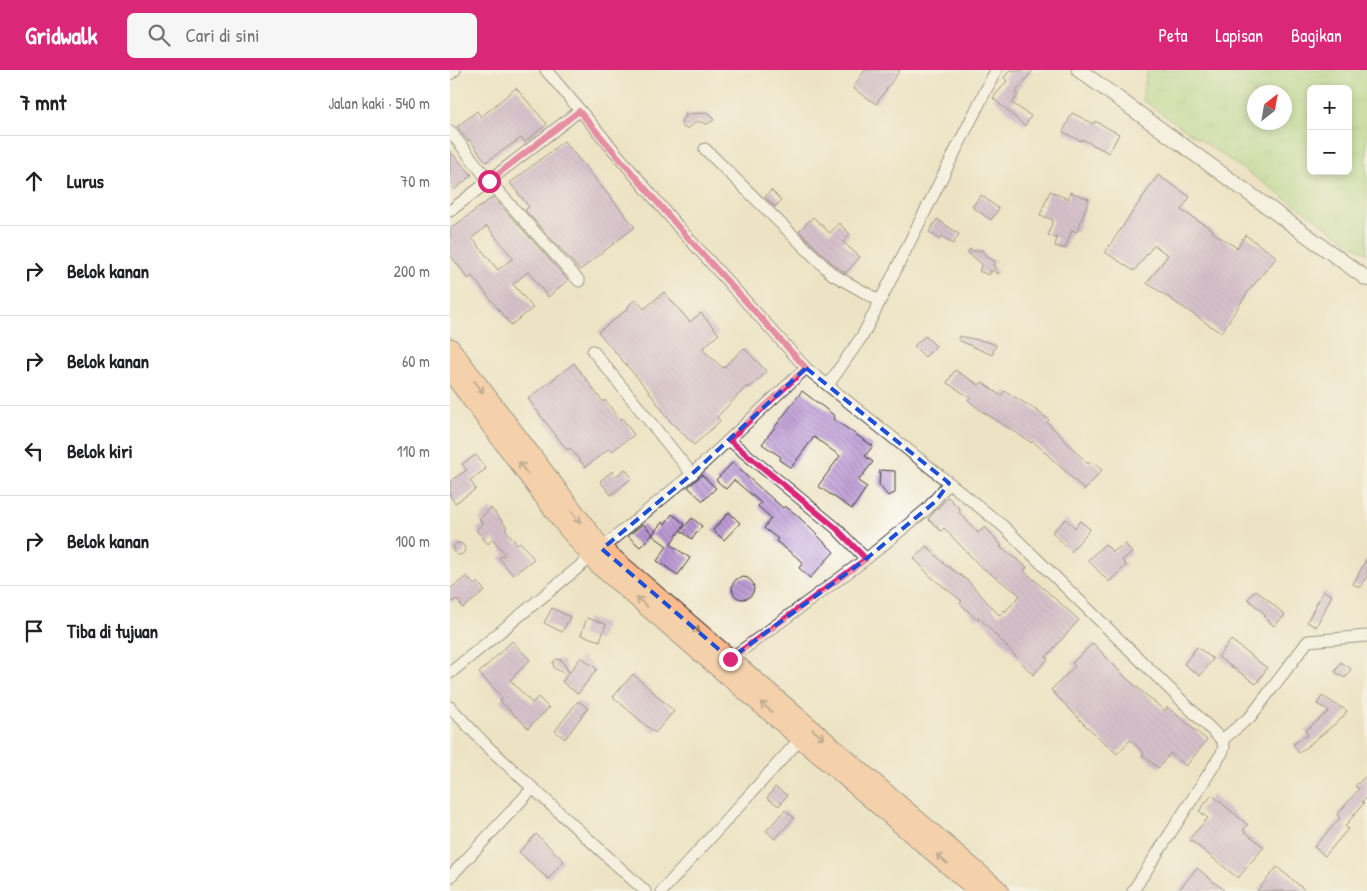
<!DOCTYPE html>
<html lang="id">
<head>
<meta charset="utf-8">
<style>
	:root { --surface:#fff; --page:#f6f6f6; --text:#202124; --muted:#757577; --line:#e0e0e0; --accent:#db2777 }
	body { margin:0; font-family:"Patrick Hand",sans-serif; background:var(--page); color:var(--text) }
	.controls { position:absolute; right:15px; top:15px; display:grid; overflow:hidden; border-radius:8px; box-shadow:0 2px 8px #0003 }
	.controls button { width:45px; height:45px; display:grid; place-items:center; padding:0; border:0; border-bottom:1px solid var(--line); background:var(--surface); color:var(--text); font:25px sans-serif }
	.compass { position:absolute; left:797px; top:15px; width:45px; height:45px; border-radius:50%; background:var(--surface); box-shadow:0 2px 8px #0003; rotate:31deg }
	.stop { position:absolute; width:15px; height:15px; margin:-11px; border:4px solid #db2777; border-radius:50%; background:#fff }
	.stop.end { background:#db2777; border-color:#fff; box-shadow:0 1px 5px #0008 }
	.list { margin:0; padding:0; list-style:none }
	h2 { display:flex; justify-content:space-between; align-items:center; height:65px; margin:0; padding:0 20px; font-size:21px }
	h2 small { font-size:16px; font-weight:400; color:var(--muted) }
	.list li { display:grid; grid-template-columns:32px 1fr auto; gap:15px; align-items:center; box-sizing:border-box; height:90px; padding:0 20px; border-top:1px solid var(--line) }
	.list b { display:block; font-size:19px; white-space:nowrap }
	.list em { font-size:16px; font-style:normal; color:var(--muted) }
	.icon { flex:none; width:28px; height:28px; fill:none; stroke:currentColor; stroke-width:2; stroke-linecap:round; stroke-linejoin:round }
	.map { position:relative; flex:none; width:917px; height:821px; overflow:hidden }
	header { display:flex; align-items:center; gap:30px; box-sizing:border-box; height:70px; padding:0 25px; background:var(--accent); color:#fff }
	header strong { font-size:24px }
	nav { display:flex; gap:28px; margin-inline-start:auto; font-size:18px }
	.search { width:350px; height:45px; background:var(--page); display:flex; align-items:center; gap:12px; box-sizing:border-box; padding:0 18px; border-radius:8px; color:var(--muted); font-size:19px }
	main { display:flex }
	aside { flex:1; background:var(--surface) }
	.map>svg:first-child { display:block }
	.grass { fill:url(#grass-tufts); stroke:#627a50; fill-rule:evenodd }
	.building { fill:url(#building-back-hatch); fill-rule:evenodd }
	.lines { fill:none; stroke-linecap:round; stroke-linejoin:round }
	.minor-casing { stroke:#3b3a35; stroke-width:13 }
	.tertiary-casing { stroke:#3b3a35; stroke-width:16 }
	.trunk-casing { stroke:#3b3a35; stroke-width:21 }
	.minor { stroke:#fff; stroke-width:11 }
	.tertiary { stroke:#fff; stroke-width:14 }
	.trunk { stroke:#fcba8d; stroke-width:19 }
	.oneway { stroke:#8c6b54 }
	.route { stroke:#db2777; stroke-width:6 }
	.marked { fill:none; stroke:#1d4ed8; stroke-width:4; stroke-dasharray:10 6; stroke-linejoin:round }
</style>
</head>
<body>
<header>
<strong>Gridwalk</strong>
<div class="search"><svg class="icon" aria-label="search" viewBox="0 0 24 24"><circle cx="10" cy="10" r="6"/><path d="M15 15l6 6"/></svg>Cari di sini</div>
<nav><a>Peta</a><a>Lapisan</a><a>Bagikan</a></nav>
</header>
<main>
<aside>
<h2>7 mnt<small>Jalan kaki · 540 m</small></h2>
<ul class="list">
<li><svg class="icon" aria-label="ahead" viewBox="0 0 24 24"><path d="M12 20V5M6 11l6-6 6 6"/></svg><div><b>Lurus</b></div><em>70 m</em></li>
<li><svg class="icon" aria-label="right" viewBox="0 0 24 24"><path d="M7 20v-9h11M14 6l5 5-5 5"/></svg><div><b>Belok kanan</b></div><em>200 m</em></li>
<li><svg class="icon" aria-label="right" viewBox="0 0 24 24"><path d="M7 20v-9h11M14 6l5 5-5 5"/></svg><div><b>Belok kanan</b></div><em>60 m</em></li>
<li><svg class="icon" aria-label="left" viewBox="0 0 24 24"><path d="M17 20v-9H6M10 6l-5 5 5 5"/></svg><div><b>Belok kiri</b></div><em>110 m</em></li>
<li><svg class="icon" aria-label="right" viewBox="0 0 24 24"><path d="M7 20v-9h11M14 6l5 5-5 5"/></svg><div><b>Belok kanan</b></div><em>100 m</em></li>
<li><svg class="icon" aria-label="arrive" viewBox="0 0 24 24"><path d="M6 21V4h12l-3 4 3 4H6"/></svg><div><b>Tiba di tujuan</b></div></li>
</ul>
</aside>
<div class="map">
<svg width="917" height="821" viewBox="0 0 917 821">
	<defs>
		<pattern id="grass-tufts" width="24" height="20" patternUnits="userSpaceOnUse" patternTransform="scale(1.25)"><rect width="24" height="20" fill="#a7d785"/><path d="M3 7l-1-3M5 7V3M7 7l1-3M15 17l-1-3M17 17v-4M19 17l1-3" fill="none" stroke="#8fb872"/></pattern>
		<pattern id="building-back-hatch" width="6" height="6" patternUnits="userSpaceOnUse" patternTransform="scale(1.25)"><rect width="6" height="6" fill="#b995d2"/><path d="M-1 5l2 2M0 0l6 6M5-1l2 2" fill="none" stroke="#9679aa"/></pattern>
	</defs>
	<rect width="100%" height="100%" fill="#fff"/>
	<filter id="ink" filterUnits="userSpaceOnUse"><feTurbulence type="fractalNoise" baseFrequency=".02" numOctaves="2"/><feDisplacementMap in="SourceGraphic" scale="10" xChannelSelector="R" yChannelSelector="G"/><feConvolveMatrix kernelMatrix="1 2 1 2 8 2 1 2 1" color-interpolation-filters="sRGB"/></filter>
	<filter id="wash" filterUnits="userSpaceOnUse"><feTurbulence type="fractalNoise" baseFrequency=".0096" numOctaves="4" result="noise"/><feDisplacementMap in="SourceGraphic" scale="20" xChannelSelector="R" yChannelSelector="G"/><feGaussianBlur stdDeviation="1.12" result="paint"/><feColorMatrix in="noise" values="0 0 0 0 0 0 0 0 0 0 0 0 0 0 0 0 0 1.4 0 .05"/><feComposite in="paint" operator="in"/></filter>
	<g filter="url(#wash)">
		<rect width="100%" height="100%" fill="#ede3c4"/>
		<path class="grass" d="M697,0H917V184L692,30ZM861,19H898V101H861ZM804,22H834V52H804Z"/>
		<g id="blocks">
			<path class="building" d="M415,0H450L426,34L403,18Z
				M560,0H583L565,23L568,25L562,33L581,46L575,56L543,28L557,11L554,8Z
				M66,18L97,54L75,72L71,68L36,92L19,69L18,71L7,57L27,41L31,47Z
				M258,43L264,50L257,54L247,51L239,58H234L231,54L233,48L237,46L234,44Z
				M622,43L644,54L645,51L669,64L659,83L632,69L631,71L613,62Z
				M114,71L185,157L130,200L75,140L79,137L60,113Z
				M0,81L22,105L4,120L0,115Z
				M708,105L740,127L731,140L763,160L762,162L787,178L795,165L827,187L798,222L771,263L697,213L718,185L704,175L684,201L655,182Z
				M321,120L331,130L325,137L315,127Z
				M600,121L618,129L620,122L639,129L627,162L622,160L615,179L605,176L607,168L598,165L603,150L590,145Z
				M531,125L549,139L541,150L522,137Z
				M43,127L118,210L98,227L78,202L63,214L83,238L61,255L22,206L19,209L0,185V159ZM37,156L63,188L48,200L22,168Z
				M363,147L380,163L389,153L400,164L393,172L410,187L396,203L383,194L349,161Z
				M487,149L509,164L503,174L492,166L490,170L479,162Z
				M520,179L524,181L532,180L537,187L545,191L543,196L549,204L541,200L539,205L529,201L532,194L518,183Z
				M214,222L240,252L251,243L269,264L252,279L273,298L294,278L317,302L299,318L297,316L267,347L270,351L244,375L220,351L197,319L148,262L179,238L178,236L186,229L194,239Z
				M475,266L486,276L475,287L464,276Z
				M509,266L538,272L546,275L542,285L508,270Z
				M124,293L153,332L155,330L170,350L172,348L184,365L162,381L160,378L135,397L120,378L117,380L78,329Z
				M505,300L529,315L532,312L551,326L555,321L586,340L599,350L597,352L638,394L641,391L652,400L635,420L583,371L582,373L530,340L518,330L520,327L497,313Z
				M352,321L385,346L383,349L423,376L415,386L423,392L408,411L417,417L402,439L368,416L390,386L364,367L341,398L329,390L331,387L312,374Z
				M26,385L36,399L20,410L26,419L5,433L0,426V411L17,400L12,394Z
				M282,393L333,438L335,436L348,446L384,482L360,508L349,498L353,492L326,471L328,469L314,458L321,448L308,436L311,433L284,410L276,419L266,410Z
				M175,399L182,408L161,425L150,411L162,401L166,406Z
				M430,400L445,401V423L438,426L429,415Z
				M252,405L266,418L253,431L238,417Z
				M498,427L511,440L509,442L528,463L535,457L552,476L550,477L577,497L574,501L629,550L596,587L598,589L583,605L529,547L527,550L510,533L512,531L481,507L464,488L477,476L497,497L498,496L518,511L549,545L554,540L555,542L570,525L530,496L494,458L491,461L478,449Z
				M41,438L57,457L55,459L67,474L70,472L84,489L63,505L49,488L55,484L43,469L38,474L26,460L33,454L29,449Z
				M279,442L290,453L274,470L263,460Z
				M222,444L235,454L220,474L240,488L228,505L207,491L217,476L202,465L212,452L215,454Z
				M242,448L252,456L242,469L231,461Z
				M616,449L625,458L630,451L640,459L621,482L602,462Z
				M193,454L203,464L190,477L178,466Z
				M3 479a6 6 0 1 1 12 0a6 6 0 1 1-12 0Z
				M675,473L682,483L672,490L676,495L659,512L638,490L655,474L663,482Z
				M917,488V506L910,518L903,514Z
				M17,506L24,515L28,512L35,521L13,538L7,529L0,533V519Z
				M282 518a11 11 0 1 1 22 0a11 11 0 1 1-22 0Z
				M806,520L835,545L824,556L814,546L815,544L798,529Z
				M873,521L882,525L866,557L857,552Z
				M102,538L120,547L112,562L94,553Z
				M137,548L156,554L150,571L131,565Z
				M781,570L817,598L806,614L768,587Z
				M62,571L80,590L60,610L82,633L88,627L99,638L78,658L50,631L53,628L29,603Z
				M643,573L674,606L715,641L717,637L757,670L736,696L720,683L709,698L692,685L694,683L680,670L667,684L634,654L601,620L625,596L622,593Z
				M747,577L763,589L750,606L734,594Z
				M131,587L147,599L128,624L112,612L117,605L104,598L103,592L107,589L112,590L119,603Z
				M891,592L901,599L895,608L885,602Z
				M183,604L224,641L205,663L163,627Z
				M872,626L897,641L891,649L849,683L843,674L858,665L855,661L879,641L867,634Z
				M128,631L138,638L115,669L105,661Z
				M917,705V728L912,731L914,733L895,756L898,759L875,786L864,777L890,748L887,745L909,719L905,716Z
				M325,717L337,725L329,736L317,728Z
				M762,725L798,755L793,760L814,777L788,808L739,769L758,748L749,741Z
				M335,740L344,748L325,769L316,761Z
				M86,764L114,791L98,809L69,782Z
				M827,797L856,821H807Z
				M747,798L764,812L775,821H728Z"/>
		</g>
	</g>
	<g filter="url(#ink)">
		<use href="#blocks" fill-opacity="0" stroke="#3b3a35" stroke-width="1"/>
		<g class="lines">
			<defs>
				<path id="minor" d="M96,0L231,160L356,298L553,456L772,670L774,677L772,683L683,821
					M0,4L5,0
					M0,61L39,111L129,211
					M255,79L382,204L430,231
					M0,141L129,41
					M143,281L242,404
					M378,315L413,265L546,0
					M279,370L386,458L416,489
					M280,589L416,489L477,439L499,413
					M0,603L242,404L356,298
					M0,637L38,677L195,821
					M772,670L801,646L858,571L917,566
					M0,807L82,719
					M212,821L351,668"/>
				<path id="tertiary" d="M629,0L917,209"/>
				<path id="trunk" d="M0,278L152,479L549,821
					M0,300L115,455L149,495L529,821"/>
			</defs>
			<use href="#minor" class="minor-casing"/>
			<use href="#tertiary" class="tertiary-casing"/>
			<use href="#trunk" class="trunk-casing"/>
			<use href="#minor" class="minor"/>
			<use href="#tertiary" class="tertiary"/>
			<use href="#trunk" class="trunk"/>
		</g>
		<defs><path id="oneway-shaft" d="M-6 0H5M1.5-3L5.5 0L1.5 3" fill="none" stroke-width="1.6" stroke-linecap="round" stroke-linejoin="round" transform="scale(1.25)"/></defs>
		<g class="oneway">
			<use href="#oneway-shaft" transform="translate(29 317) rotate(53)"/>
			<use href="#oneway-shaft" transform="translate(73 398) rotate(-126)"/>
			<use href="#oneway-shaft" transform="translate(126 447) rotate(53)"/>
			<use href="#oneway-shaft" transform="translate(192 532) rotate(-139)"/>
			<use href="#oneway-shaft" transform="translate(244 558) rotate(41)"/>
			<use href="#oneway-shaft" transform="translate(316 637) rotate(-140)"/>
			<use href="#oneway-shaft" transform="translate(368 664) rotate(40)"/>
			<use href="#oneway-shaft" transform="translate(492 789) rotate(-139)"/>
		</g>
	</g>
	<g class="lines" filter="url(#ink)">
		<path class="route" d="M39,111L129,41L231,160L356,298L279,370L386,458L416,489L280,589"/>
	</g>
	<path d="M0 0H917V821H0ZM356,298L499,413L486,431L416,489L280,589L152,479L242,404Z" fill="#ede3c4" fill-opacity=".55" fill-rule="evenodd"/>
	<path class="marked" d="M356,298L499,413L486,431L416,489L280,589L152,479L242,404Z"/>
</svg>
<div class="controls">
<button>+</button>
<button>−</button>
</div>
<svg class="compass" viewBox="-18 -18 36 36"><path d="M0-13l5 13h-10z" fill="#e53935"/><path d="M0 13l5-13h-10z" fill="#757577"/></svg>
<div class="stop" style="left:39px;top:111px"></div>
<div class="stop end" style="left:280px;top:589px"></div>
</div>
</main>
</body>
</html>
